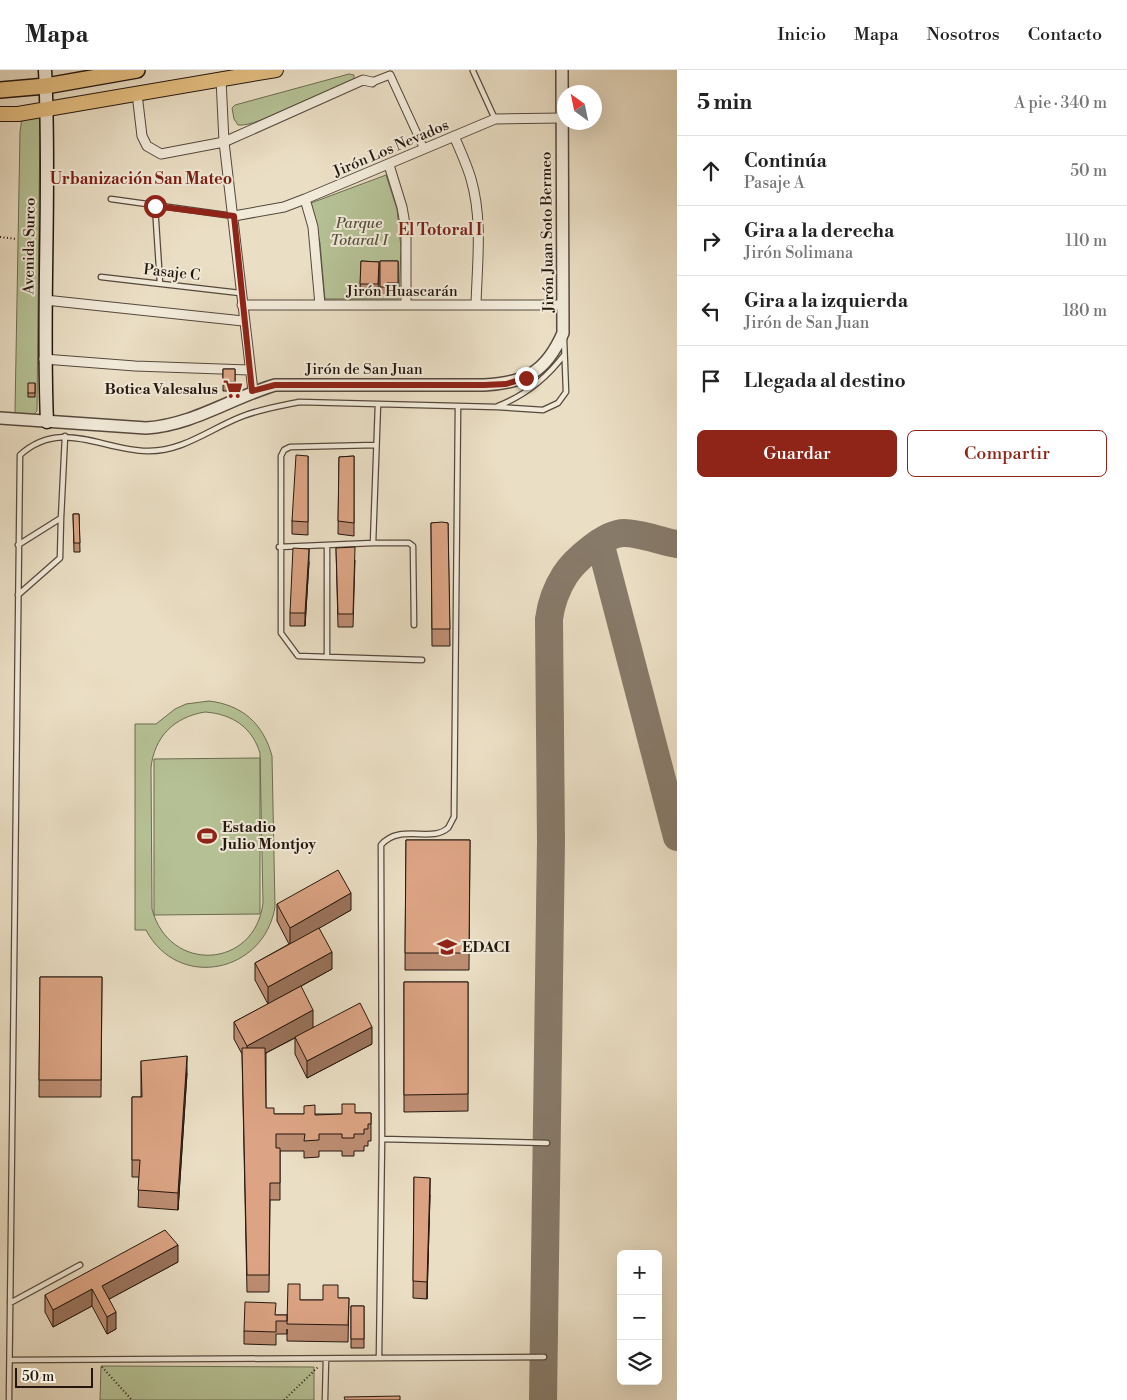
<!DOCTYPE html>
<html lang="es">
<head>
<meta charset="utf-8">
<style>
	:root { --surface:#fff; --page:#f2f2f2; --text:#222; --muted:#767676; --line:#e0e0e0; --accent:#8f2418 }
	body { margin:0; font-family:"Libre Bodoni",serif; background:var(--page); color:var(--text) }
	.controls { position:absolute; right:15px; bottom:15px; display:grid; overflow:hidden; border-radius:8px; box-shadow:0 5px 20px #0002 }
	.controls button { width:45px; height:45px; display:grid; place-items:center; padding:0; border:0; border-bottom:1px solid var(--line); background:var(--surface); color:var(--text); font:25px sans-serif }
	.compass { position:absolute; left:557px; top:15px; width:45px; height:45px; border-radius:50%; background:var(--surface); box-shadow:0 5px 20px #0002; rotate:327deg }
	.scale { position:absolute; left:15px; bottom:12px; width:78px; box-sizing:border-box; padding-left:5px; border:2px solid #24160e; border-top:0; font-size:14px; line-height:18px; white-space:nowrap; color:#24160e; -webkit-text-stroke:4px #f1ead9; paint-order:stroke }
	.stop { position:absolute; width:15px; height:15px; margin:-11px; border:4px solid #8f2418; border-radius:50%; background:#fff }
	.stop.end { background:#8f2418; border-color:#fff; box-shadow:0 1px 5px #0008 }
	.list { margin:0; padding:0; list-style:none }
	h2 { display:flex; justify-content:space-between; align-items:center; height:65px; margin:0; padding:0 20px; font-size:21px }
	h2 small { font-size:16px; font-weight:400; color:var(--muted) }
	.list li { display:grid; grid-template-columns:32px 1fr auto; gap:15px; align-items:center; box-sizing:border-box; height:70px; padding:0 20px; border-top:1px solid var(--line) }
	.list b { display:block; font-size:19px; white-space:nowrap }
	.list p { margin:0; font-size:16px; white-space:nowrap; color:var(--muted) }
	.list em { font-size:16px; font-style:normal; color:var(--muted) }
	.actions { display:flex; gap:10px; padding:15px 20px }
	.actions a { flex:1; padding:11px 0; border:1px solid var(--accent); border-radius:8px; text-align:center; font-size:18px; color:var(--accent) }
	.actions .main { background:var(--accent); color:#fff }
	.icon { flex:none; width:28px; height:28px; fill:none; stroke:currentColor; stroke-width:2; stroke-linecap:round; stroke-linejoin:round }
	.map { position:relative; flex:none; width:677px; height:1330px; overflow:hidden }
	header { display:flex; align-items:center; gap:30px; box-sizing:border-box; height:70px; padding:0 25px; background:var(--surface); border-bottom:1px solid var(--line) }
	header strong { font-size:24px }
	nav { display:flex; gap:28px; margin-inline-start:auto; font-size:18px }
	main { display:flex }
	aside { flex:1; background:var(--surface) }
	.map>svg:first-child { display:block }
	.green { fill:#b5c195; stroke:#6c6c52; fill-rule:evenodd }
	.lines { fill:none; stroke-linecap:round; stroke-linejoin:round }
	.taxiway { stroke:#877a69; stroke-width:28 }
	.service-casing { stroke:#56483c; stroke-width:7 }
	.pedestrian-casing { stroke:#56483c; stroke-width:9 }
	.minor-casing { stroke:#56483c; stroke-width:11 }
	.tertiary-casing { stroke:#56483c; stroke-width:14 }
	.secondary-casing { stroke:#24160e; stroke-width:15 }
	.primary-casing { stroke:#24160e; stroke-width:16 }
	.trunk-casing { stroke:#24160e; stroke-width:18 }
	.path { stroke:#24160e; stroke-width:2; stroke-dasharray:1 2.5; stroke-linecap:butt }
	.service { stroke:#f1ead9; stroke-width:4.5 }
	.pedestrian { stroke:#f1ead9; stroke-width:7 }
	.minor { stroke:#f1ead9; stroke-width:9 }
	.tertiary { stroke:#f1ead9; stroke-width:11 }
	.secondary { stroke:#f1ead9; stroke-width:12 }
	.primary { stroke:#e5bf82; stroke-width:14 }
	.trunk { stroke:#e5bf82; stroke-width:15 }
	.wall { fill:#bd8d72; stroke:#24160e }
	.shaded-wall { fill:#9a735c; stroke:#24160e }
	.building { fill:#dca484; stroke:#24160e }
	.route { stroke:#8f2418; stroke-width:6 }
	.labels { text-anchor:middle; stroke-width:4; stroke-linejoin:round; paint-order:stroke }
	.street-label { font-size:15px; fill:#24160e; stroke:#f1ead9 }
	.park-label { font-size:15px; font-style:italic; fill:#57523d; stroke:#f1ead9 }
	.poi-label { font-size:15px; font-weight:bold; fill:#24160e; stroke:#f1ead9; text-anchor:start }
	.neighbourhood-label { font-size:16px; font-weight:bold; fill:#7a1f14; stroke:#f1ead9 }
</style>
</head>
<body>
<header>
<strong>Mapa</strong>
<nav><a>Inicio</a><a>Mapa</a><a>Nosotros</a><a>Contacto</a></nav>
</header>
<main>
<div class="map">
<svg width="677" height="1330" viewBox="0 0 677 1330">
	<rect width="100%" height="100%" fill="#eadec4"/>
	<filter id="stains"><feTurbulence type="fractalNoise" baseFrequency=".004" numOctaves="4"/><feColorMatrix values="0 0 0 0 .2 0 0 0 0 .09 0 0 0 0 .02 0 0 0 .5 -.17"/></filter>
	<radialGradient id="worn" r=".72"><stop offset=".6" stop-color="#630" stop-opacity="0"/><stop offset="1" stop-color="#630" stop-opacity=".3"/></radialGradient>
	<path class="green" d="M349,4L354,5V9C333,18 256,58 238,55L234,49L232,38L235,35Z
		M40,45L37,341L33,345L16,343L15,341L20,62L22,48Z
		M386,105L397,139L401,178L399,229H325L320,173L311,133Z
		M209,631C242,635 263,653 272,686L275,837C264,903 178,921 146,860H135V654H156L175,639L186,634ZM205,642C232,644 252,657 260,683L263,833C255,899 169,904 152,839L151,698C154,667 174,647 205,642Z
		M260,688V844L154,845V689Z
		M101,1296L314,1297V1330H100Z"/>
	<g class="lines">
		<path class="taxiway" d="M600,472L677,767
			M543,1330L551,771L549,549C551,534 556,519 565,505C574,491 605,463 624,463C640,463 660,471 677,474"/>
		<defs>
			<path id="service" d="M473,1L495,49
				M111,129L233,146
				M155,136L160,213
				M101,207L240,223
				M498,336C526,325 546,309 564,285
				M376,375L290,377L284,380L281,386V563L298,586L422,590
				M373,473H409L413,476L414,555
				M18,475L61,448L65,366
				M327,475V587
				M279,477L373,473L378,334
				M18,525L60,488L61,448
				M382,1069L547,1073
				M10,1233L80,1195
				M379,1288L382,1069L381,775C400,753 431,773 448,758C450,755 452,750 454,747L458,337
				M10,1290L544,1287
				M9,1330L20,385C61,348 101,380 147,381C183,382 211,358 243,346C261,339 280,336 299,332L497,337L543,340L558,333L566,322L564,268
				M325,1330L326,1289"/>
			<path id="pedestrian" d="M372,12L390,5L424,79"/>
			<path id="minor" d="M221,9L224,72L253,321
				M137,24L142,66L147,76L161,84L224,72L363,10L372,12
				M454,66C460,80 467,95 471,109C483,150 477,194 476,235
				M389,95L402,137L406,160V235
				M305,129L313,157L320,235
				M234,146L284,137L305,129L495,49L561,48
				M45,230L243,251
				M242,235H563
				M44,289L135,296L249,300"/>
			<path id="tertiary" d="M0,348L146,358C193,355 231,328 275,315H484C525,313 546,302 563,263L562,0"/>
			<path id="secondary" d="M45,0C51,117 42,235 47,352"/>
			<path id="primary" d="M0,44H18L276,0"/>
			<path id="trunk" d="M0,20L46,16L137,0"/>
		</defs>
		<use href="#service" class="service-casing"/>
		<use href="#pedestrian" class="pedestrian-casing"/>
		<use href="#minor" class="minor-casing"/>
		<use href="#tertiary" class="tertiary-casing"/>
		<use href="#secondary" class="secondary-casing"/>
		<use href="#primary" class="primary-casing"/>
		<use href="#trunk" class="trunk-casing"/>
		<path class="path" d="M0,167L17,169
			M102,1297L132,1330
			M284,1330L318,1297"/>
		<use href="#service" class="service"/>
		<use href="#pedestrian" class="pedestrian"/>
		<use href="#minor" class="minor"/>
		<use href="#tertiary" class="tertiary"/>
		<use href="#secondary" class="secondary"/>
		<use href="#primary" class="primary"/>
		<use href="#trunk" class="trunk"/>
	</g>
	<path class="wall" d="M361,191L379,192L378,223H360Z
		M380,191H398V222H387V226H380Z
		M223,299H235V321H223Z
		M35,313V327H28V323Z
		M308,386V465L292,464V451Z
		M354,386V466L338,464L339,387Z
		M73,444H79L80,482H74Z
		M431,453H448L450,576H432Z
		M336,478L355,490L353,557H338Z
		M309,492L305,556H290V543Z
		M406,770H470L469,900H405Z
		M277,834L351,840L319,858L332,899L269,934L313,957L372,974L307,1008L295,984V968L266,983V1038L274,1044H342L355,1043H371V1071H368V1076H364V1081H354V1086H342V1081H319V1087L304,1088V1081H280V1130H270L269,1222H247L242,984L234,969V952L268,934L255,910V893L289,874L277,851Z
		M40,907H102L101,1027H39Z
		M404,912H468V1041L404,1042Z
		M141,991L187,1003L178,1140L138,1137L139,1107H132V1027H141Z
		M414,1107L430,1125L427,1229L413,1228Z
		M178,1192L109,1229L116,1259L107,1264L92,1236L53,1257L45,1242V1225Z
		M338,1228H349L348,1272L287,1271V1259V1264H276V1275L244,1274V1261L276,1245H287L300,1230H323Z
		M351,1236H364V1278H351Z"/>
	<path class="shaded-wall" d="M309,479V492L305,556V543Z
		M351,823V840L290,875V858Z
		M332,882V899L268,934V917Z
		M313,940V958L247,993V976Z
		M372,957V974L307,1008V991Z
		M187,986V1003L178,1140V1123Z
		M430,1108V1125L427,1229V1212Z
		M178,1175V1192L102,1233V1216Z
		M92,1219V1236L53,1257V1240Z
		M116,1242V1259L107,1264V1247Z"/>
	<path class="building" d="M361,191L379,192L378,214H360Z
		M380,191H398V213H387V217H380Z
		M223,299H235V312H223Z
		M28,313H35V323H28Z
		M296,385L308,386V452L292,451Z
		M354,386V453L338,451L339,387Z
		M73,444H79L80,473H74Z
		M442,452L448,453L450,559H432L431,453Z
		M355,477L353,544H338L336,478Z
		M293,478L309,479L305,543H290Z
		M406,770H470L469,883H405Z
		M338,800L351,823L290,858L277,834Z
		M319,858L332,882L268,917L255,893Z
		M40,907H102L101,1010H39Z
		M404,912H468V1024L404,1025Z
		M301,916L313,940L247,976L234,952Z
		M360,933L372,957L307,991L295,967Z
		M242,978H265L266,1038H274V1044H304V1036L315,1035V1045L342,1044V1034H355V1043H371V1054H368V1059H364V1064H354V1068H342V1064H319V1070L304,1071L305,1064H276V1078H280V1113H270L269,1205H247Z
		M187,986L178,1123L138,1120L140,1090H132V1027H142L141,991Z
		M414,1107L430,1108L427,1212L413,1211Z
		M165,1160L178,1175L102,1216L116,1242L107,1247L92,1219L53,1240L45,1225Z
		M288,1214H300V1230H323V1215H338V1228H349L348,1255L287,1254Z
		M245,1232L276,1233L275,1245H287V1251H276V1262L244,1261Z
		M351,1236H364V1269H351Z
		M400,1326V1330H345L344,1327Z"/>
	<g class="lines">
		<path class="route" d="M155,136L234,146L252,321L275,315H484L506,314L526,308"/>
	</g>
	<defs>
		<symbol id="supermarket-bare" viewBox="-9 -9 18 18"><path d="M-6-5.5h2.5l.6 2H6L4.5 2H-2.5L-4.4-4H-6ZM-1.5 3.2a1.3 1.3 0 1 0 .1 0ZM3 3.2a1.3 1.3 0 1 0 .1 0Z" fill="#8f2418" stroke="#f1ead9" stroke-width="2.5" paint-order="stroke"/></symbol>
		<symbol id="stadium-bare" viewBox="-9 -9 18 18"><path d="M0-5a6.5 5 0 1 0 0 10a6.5 5 0 1 0 0-10ZM-3.5-1.8h7v3.6h-7Z" fill="#8f2418" stroke="#f1ead9" stroke-width="2.5" paint-order="stroke"/></symbol>
		<symbol id="university-bare" viewBox="-9 -9 18 18"><path d="M0-5L7-2L0 1L-7-2ZM-4 1L0 2.5L4 1V4Q0 6-4 4Z" fill="#8f2418" stroke="#f1ead9" stroke-width="2.5" paint-order="stroke"/></symbol>
	</defs>
	<g fill-rule="evenodd">
		<use href="#supermarket-bare" x="219" y="305" width="28" height="28"/>
		<use href="#stadium-bare" x="193" y="752" width="28" height="28"/>
		<use href="#university-bare" x="433" y="863" width="28" height="28"/>
	</g>
	<g class="labels">
		<g class="street-label">
			<text transform="translate(391 78) rotate(-23)" y="5">Jirón Los Nevados</text>
			<text transform="translate(547 162) rotate(-91)" y="5">Jirón Juan Soto Bermeo</text>
			<text transform="translate(29 176) rotate(-89)" y="5">Avenida Surco</text>
			<text transform="translate(172 202) rotate(6)" y="5">Pasaje C</text>
			<text x="402" y="226">Jirón Huascarán</text>
			<text x="364" y="304">Jirón de San Juan</text>
		</g>
		<g class="park-label">
			<text x="359" y="158">Parque<tspan x="359" dy="17">Totaral I</tspan></text>
		</g>
		<g class="poi-label">
			<text x="218" y="324" text-anchor="end">Botica Valesalus</text>
			<text x="222" y="762">Estadio<tspan x="222" dy="17">Julio Montjoy</tspan></text>
			<text x="462" y="882">EDACI</text>
		</g>
		<g class="neighbourhood-label">
			<text x="141" y="114">Urbanización San Mateo</text>
			<text x="440" y="165">El Totoral I</text>
		</g>
	</g>
	<rect width="100%" height="100%" filter="url(#stains)"/>
	<rect width="100%" height="100%" fill="url(#worn)"/>
</svg>
<div class="controls">
<button>+</button>
<button>−</button>
<button><svg class="icon" aria-label="layers" viewBox="0 0 24 24"><path d="M12 4l9 5-9 5-9-5zM3 14l9 5 9-5"/></svg></button>
</div>
<svg class="compass" viewBox="-18 -18 36 36"><path d="M0-13l5 13h-10z" fill="#e53935"/><path d="M0 13l5-13h-10z" fill="#767676"/></svg>
<div class="scale">50 m</div>
<div class="stop" style="left:155px;top:136px"></div>
<div class="stop end" style="left:526px;top:308px"></div>
</div>
<aside>
<h2>5 min<small>A pie · 340 m</small></h2>
<ul class="list">
<li><svg class="icon" aria-label="ahead" viewBox="0 0 24 24"><path d="M12 20V5M6 11l6-6 6 6"/></svg><div><b>Continúa</b><p>Pasaje A</p></div><em>50 m</em></li>
<li><svg class="icon" aria-label="right" viewBox="0 0 24 24"><path d="M7 20v-9h11M14 6l5 5-5 5"/></svg><div><b>Gira a la derecha</b><p>Jirón Solimana</p></div><em>110 m</em></li>
<li><svg class="icon" aria-label="left" viewBox="0 0 24 24"><path d="M17 20v-9H6M10 6l-5 5 5 5"/></svg><div><b>Gira a la izquierda</b><p>Jirón de San Juan</p></div><em>180 m</em></li>
<li><svg class="icon" aria-label="arrive" viewBox="0 0 24 24"><path d="M6 21V4h12l-3 4 3 4H6"/></svg><div><b>Llegada al destino</b></div></li>
</ul>
<div class="actions"><a class="main">Guardar</a><a>Compartir</a></div>
</aside>
</main>
</body>
</html>
